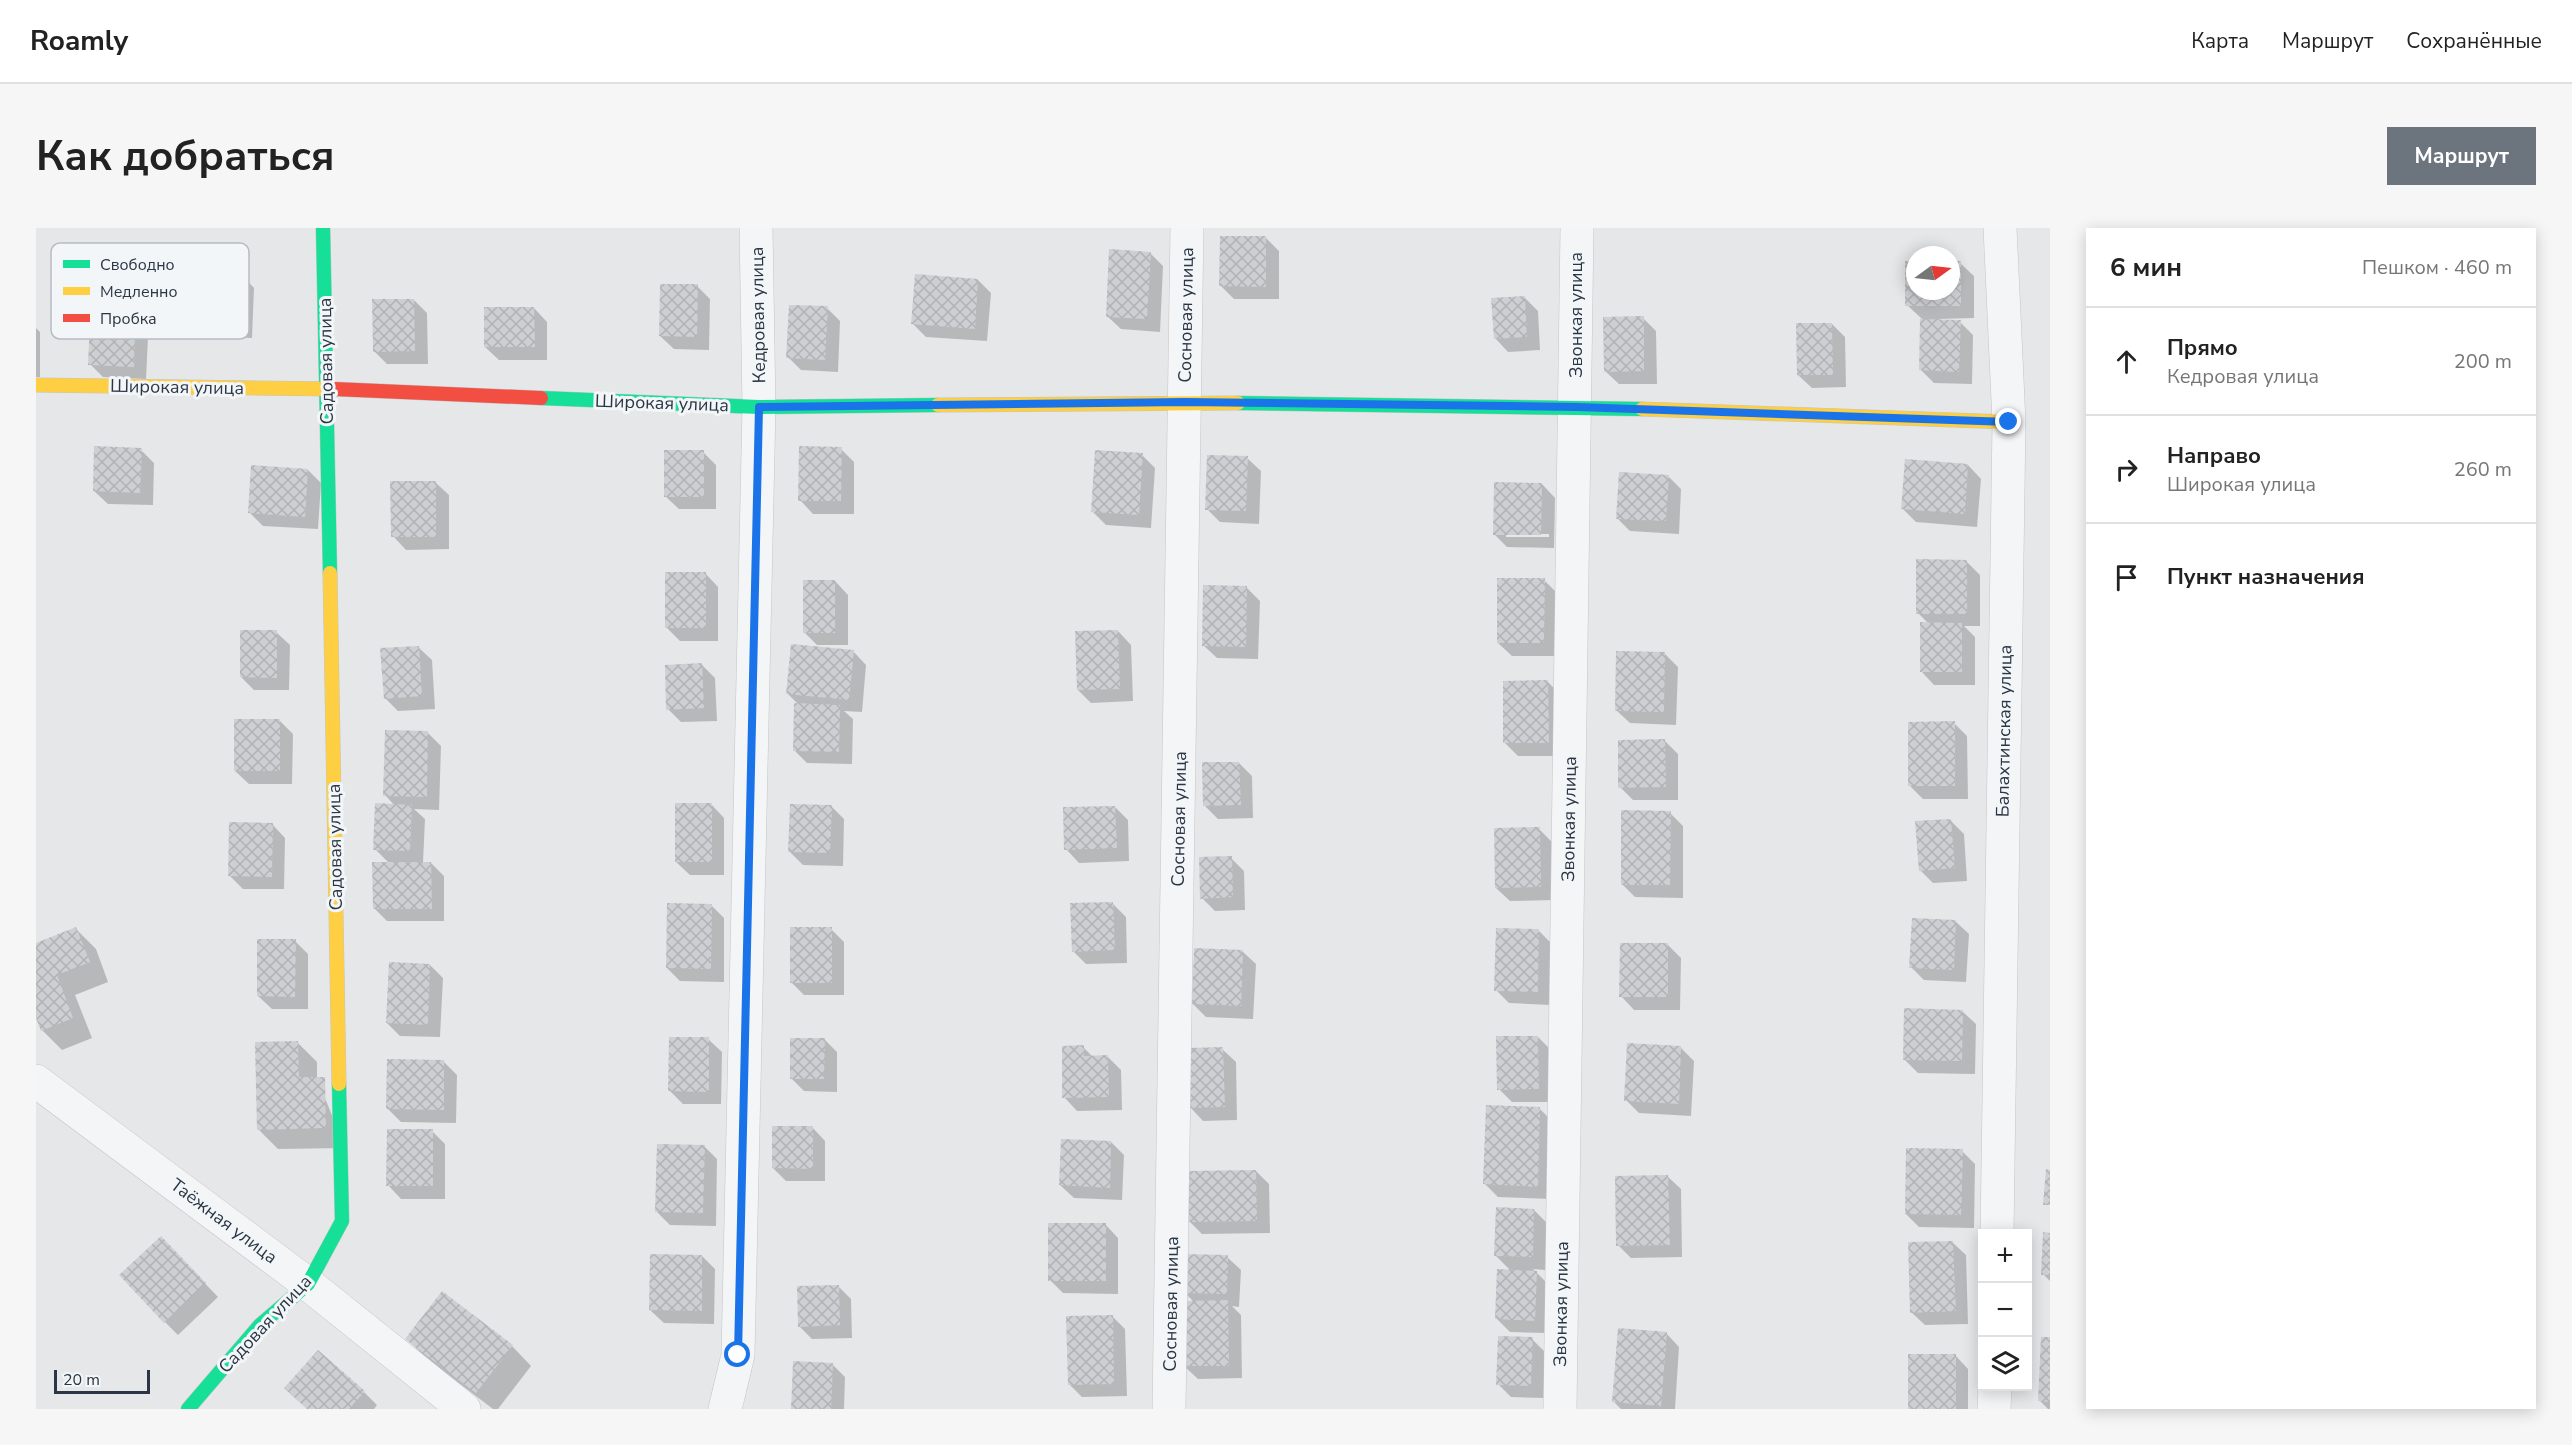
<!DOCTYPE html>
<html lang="ru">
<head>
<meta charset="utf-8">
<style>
	:root { --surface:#fff; --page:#f6f6f6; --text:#222; --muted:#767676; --line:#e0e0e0; --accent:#6c747e }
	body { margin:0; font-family:"Nunito Sans",sans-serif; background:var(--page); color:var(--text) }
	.controls { position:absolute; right:18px; bottom:18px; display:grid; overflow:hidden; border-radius:0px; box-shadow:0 3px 15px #0003 }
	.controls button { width:54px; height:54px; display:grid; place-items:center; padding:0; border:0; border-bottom:2px solid var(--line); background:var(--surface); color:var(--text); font:30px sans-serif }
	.compass { position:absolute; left:1870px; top:18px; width:54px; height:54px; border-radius:50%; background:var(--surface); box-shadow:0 3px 15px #0003; rotate:75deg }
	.scale { position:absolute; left:18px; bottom:15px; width:96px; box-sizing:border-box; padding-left:6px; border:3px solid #2b3644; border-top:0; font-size:16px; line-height:21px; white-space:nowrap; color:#2b3644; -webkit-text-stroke:4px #f3f6f8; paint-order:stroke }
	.stop { position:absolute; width:18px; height:18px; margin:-14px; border:4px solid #1a73e8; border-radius:50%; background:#fff }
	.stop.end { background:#1a73e8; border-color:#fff; box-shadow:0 2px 6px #0008 }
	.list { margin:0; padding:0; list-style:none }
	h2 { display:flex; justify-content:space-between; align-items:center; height:78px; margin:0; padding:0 24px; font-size:26px }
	h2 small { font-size:20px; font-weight:400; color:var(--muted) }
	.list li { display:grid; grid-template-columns:39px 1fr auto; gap:18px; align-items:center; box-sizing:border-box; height:108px; padding:0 24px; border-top:2px solid var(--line) }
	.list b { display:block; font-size:22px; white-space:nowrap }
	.list p { margin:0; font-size:20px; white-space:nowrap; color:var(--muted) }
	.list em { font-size:20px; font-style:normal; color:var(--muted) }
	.icon { flex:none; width:33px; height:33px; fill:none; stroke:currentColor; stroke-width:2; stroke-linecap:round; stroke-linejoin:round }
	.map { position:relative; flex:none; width:2014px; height:1181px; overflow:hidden; border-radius:0px }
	header { display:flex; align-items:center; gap:36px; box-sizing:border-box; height:84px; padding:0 30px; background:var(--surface); border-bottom:2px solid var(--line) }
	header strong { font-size:28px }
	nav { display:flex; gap:33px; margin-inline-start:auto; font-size:21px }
	.intro { display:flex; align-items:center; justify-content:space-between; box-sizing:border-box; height:144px; padding:0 36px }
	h1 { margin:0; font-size:42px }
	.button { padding:15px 27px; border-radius:0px; background:var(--accent); color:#fff; font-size:21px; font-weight:700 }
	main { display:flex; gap:36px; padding:0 36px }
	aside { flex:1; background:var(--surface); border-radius:0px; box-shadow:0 3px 15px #0003 }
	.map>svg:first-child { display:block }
	.shadow { fill:#0003; fill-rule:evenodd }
	.building { fill:url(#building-cross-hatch) }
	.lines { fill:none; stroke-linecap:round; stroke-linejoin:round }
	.street-casing { stroke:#c3c5c7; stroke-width:34 }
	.fast-casing { stroke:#c3c5c7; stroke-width:15 }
	.slow-casing { stroke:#c3c5c7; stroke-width:15 }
	.jam-casing { stroke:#c3c5c7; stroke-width:15 }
	.street { stroke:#f4f5f6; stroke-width:33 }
	.fast { stroke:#16e098; stroke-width:14 }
	.slow { stroke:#ffcf43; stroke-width:14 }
	.jam { stroke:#f24e42; stroke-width:14 }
	.route { stroke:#1a73e8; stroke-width:8 }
	.labels { text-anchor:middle; stroke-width:6; stroke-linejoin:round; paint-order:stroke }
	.street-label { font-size:18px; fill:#2b3644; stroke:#f3f6f8 }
	.key { fill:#f3f6f8; stroke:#b7bcc2; stroke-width:1.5 }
	.key-label { font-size:16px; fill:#2b3644 }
</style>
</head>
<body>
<header>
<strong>Roamly</strong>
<nav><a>Карта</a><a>Маршрут</a><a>Сохранённые</a></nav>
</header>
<div class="intro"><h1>Как добраться</h1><a class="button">Маршрут</a></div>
<main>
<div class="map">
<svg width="2014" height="1181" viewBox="0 0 2014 1181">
	<defs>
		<pattern id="building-cross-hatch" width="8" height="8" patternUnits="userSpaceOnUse" patternTransform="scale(1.5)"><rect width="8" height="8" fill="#cdcfd2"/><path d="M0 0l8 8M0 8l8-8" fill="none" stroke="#b0b2b6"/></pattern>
	</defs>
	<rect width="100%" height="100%" fill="#e5e7e9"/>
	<path class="shadow" d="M1230,10L1243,23V71H1198L1184,57Z
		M1114,25L1127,38L1124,104L1085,101L1071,88Z
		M1879,35V63H1915V35H1924L1938,48V90L1903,91V93L1924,94L1937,107L1936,156L1898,155L1885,142L1886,91L1871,77Z
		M205,46L218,60L216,110L172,108L159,95Z
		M942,52L955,65L951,113L890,109L877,96Z
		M661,58L674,71L673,122L638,121L624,108Z
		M1489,70L1502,83L1504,122L1472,124L1459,110Z
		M378,72L391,85L392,136H351L338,123Z
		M100,75L113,89L110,151L67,149L54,136Z
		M498,80L511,94V132H463L449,119Z
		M791,80L804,93L802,144L765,142L752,129Z
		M1607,90L1620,103L1621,156H1583L1569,143Z
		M1796,96L1809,109L1810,159L1776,160L1762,147Z
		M0,100L4,104V149H0Z
		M805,221L818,234V286H777L764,272Z
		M105,222L118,235L117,277L72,276L58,263Z
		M667,224L680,237V281H643L629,268Z
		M1106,227L1119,240L1115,300L1070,297L1057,284Z
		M1211,230L1225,243L1223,296L1184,294L1171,281Z
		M1932,237L1945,251L1941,299L1880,294L1867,281Z
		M272,242L285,255L282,301L227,298L214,285Z
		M1632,248L1645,261L1643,306L1594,303L1581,290Z
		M399,254L413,267V321L370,322L357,308Z
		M1506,256L1519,270L1518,320L1471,319L1458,306ZM1470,306H1513V309H1470Z
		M1930,333L1944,347V398H1928L1939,409V457H1898L1885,443L1893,396L1882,385Z
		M669,345L682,359V413H644L631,400Z
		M1508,352L1521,365V428H1476L1462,415Z
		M799,353L812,367V417H781L768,404Z
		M1210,359L1224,373L1222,431L1181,430L1167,417Z
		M1082,403L1095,417L1097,473L1055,475L1042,462Z
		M240,404L254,417L253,462H218L205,449Z
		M382,419L396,432L399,481L362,483L349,470Z
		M817,423L830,437L826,484L808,483L817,491L816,536L771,535L758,522L763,477L752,466Z
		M1629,426L1642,439L1640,497L1594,495L1580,482Z
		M666,437L679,450L681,493L645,494L632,481Z
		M1512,454L1525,467V528H1482L1469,515Z
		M243,492L257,506L256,556H213L199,543Z
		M1918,495L1931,508L1932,571H1887L1874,558Z
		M391,504L405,518L403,582L378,581L389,591L387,635H395L408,648V693H351L338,680L353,635L339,621L359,578L349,567Z
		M1629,513L1642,526V572H1597L1584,559Z
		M1203,535L1216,548L1217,590L1182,591L1168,577Z
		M675,576L688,590V647H654L640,634Z
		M795,578L808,591L807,638L767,637L754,624Z
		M1079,579L1092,592L1093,633L1043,635L1030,621Z
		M1634,585L1647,598V670L1599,669L1586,656Z
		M1915,593L1928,606L1931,653L1897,655L1884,642Z
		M236,596L249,610L248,661H207L193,647Z
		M1503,601L1516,614L1518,672L1474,673L1460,660Z
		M1195,630L1208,643L1209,682L1179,683L1166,670Z
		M1076,675L1090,689L1091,735L1050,736L1037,723Z
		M675,677L688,690V754L644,753L631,740Z
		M1919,693L1933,706L1930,754L1888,752L1875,739Z
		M40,701L60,721L72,754L39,767L56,810L26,822L6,802L0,786V716Z
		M795,701L808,714V767H768L755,754Z
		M1503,703L1516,716L1514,777L1473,775L1460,762Z
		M259,713L272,726V781H236L222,768Z
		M1632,717L1645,730L1644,782H1598L1585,768Z
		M1206,723L1220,736L1217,791L1170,789L1157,776Z
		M394,737L407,750L404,809L364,808L351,795Z
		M1926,783L1940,796L1939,846L1882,845L1869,832Z
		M1502,809L1515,822V874H1476L1463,861Z
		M672,811L686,824L685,876H647L634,863Z
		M788,811L801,824V864L768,863L755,850Z
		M261,814L281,834V850L309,920L242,921L222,901Z
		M1047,819L1057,829H1072L1085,842L1086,882L1041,883L1028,869Z
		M1645,820L1658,833L1655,888L1603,885L1590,872Z
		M1186,821L1200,834L1201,892L1167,893L1154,879Z
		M408,834L421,847L420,895L365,894L352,881Z
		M1504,881L1517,894L1515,971L1462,969L1449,956Z
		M776,899L789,913V953H750L737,940Z
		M396,903L409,916V971H365L352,957Z
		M1075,914L1088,927L1086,972L1038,970L1024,957Z
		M668,918L681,931L680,998L634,997L621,984Z
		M1926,923L1939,936L1938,1000L1883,999L1870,986Z
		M1220,943L1233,956L1234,1005L1166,1006L1153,993Z
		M1631,948L1645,961L1646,1029L1595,1030L1582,1017Z
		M1498,982L1511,995L1509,1042L1497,1041L1513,1057L1511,1105L1474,1104L1461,1091L1475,1043L1459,1027Z
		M1069,996L1082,1010V1066L1027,1065L1014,1052Z
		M2014,1006V1053L2007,1046Z
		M1916,1014L1930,1027L1932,1096L1889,1097L1875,1084Z
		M138,1023L182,1069L142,1107L129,1094Z
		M666,1028L679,1041L678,1096L628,1095L614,1082Z
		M1191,1029L1205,1042L1203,1079L1196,1078L1205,1087L1206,1150L1162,1151L1148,1138L1158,1074L1148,1064Z
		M802,1058L815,1071L816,1110L776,1111L763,1098Z
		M1076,1088L1089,1101L1091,1168L1046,1169L1033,1156Z
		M1630,1105L1643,1119L1639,1181H1585L1578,1174Z
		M2014,1110V1181H2012L2004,1173Z
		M371,1111L476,1118L495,1138L462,1181H457L391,1131Z
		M1496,1111L1509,1124L1508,1170L1475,1169L1462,1156Z
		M1919,1127L1932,1141V1181H1873Z
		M796,1136L809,1149L808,1181H757Z
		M328,1164L341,1177L338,1181H272Z"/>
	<path class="building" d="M1184,8H1230V59L1183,58Z
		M1073,21L1115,24L1111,91L1070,89Z
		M1869,33H1879V63H1915V33H1925V78H1869Z
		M879,46L942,51L939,101L875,96Z
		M624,56H662L661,109L623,108Z
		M1489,68L1491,109L1458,111L1455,70Z
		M336,71H378L379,123L337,124Z
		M55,72L100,74L98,139L52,137Z
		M753,77L792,78L789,132L750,130Z
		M448,79H498L499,119H448Z
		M1608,88V143L1568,144L1567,89Z
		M1884,91L1925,92L1923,144L1883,142Z
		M1760,95H1796L1797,147H1761Z
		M58,218L106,220L104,265L57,263Z
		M763,218L806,219L805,273H762Z
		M628,222H668V269H628Z
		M1059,222L1107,225L1103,287L1055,284Z
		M1171,227L1212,228L1210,283L1169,282Z
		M1869,231L1932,236L1929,286L1865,281Z
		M215,237L272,241L269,289L212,285Z
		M1583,244L1633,247L1630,293L1580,291Z
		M354,253H400V309H355Z
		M1458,254L1506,255L1505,307H1457Z
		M1880,331L1931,332V386H1880Z
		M629,344H670V400H629Z
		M1461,350H1509L1508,415H1461Z
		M767,352H799V405H767Z
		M1167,357L1211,358L1210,419L1166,418Z
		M1884,394L1926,395V444H1884Z
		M204,402H241V450L204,449Z
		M1082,402L1084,461L1041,462L1039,403Z
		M755,416L818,422L813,472L750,466Z
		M383,418L386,468L348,471L344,420Z
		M1580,423L1629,424L1628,484L1579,483Z
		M666,435L668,480L630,482L629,437Z
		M1512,452L1513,515H1467V453Z
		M758,475L804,477L803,524L757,523Z
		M198,491H244V543H198Z
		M1919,493V558H1872V494Z
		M349,502L392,503L391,569L347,568Z
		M1629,511L1630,559L1582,560V512Z
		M1166,534H1203L1205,577L1167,578Z
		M339,575L376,577L374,623L337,622Z
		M639,575H676V634H639Z
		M754,576L796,577L794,625L752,624Z
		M1079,578L1081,620L1028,622L1027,579Z
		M1585,582L1635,583L1634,657H1585Z
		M1915,591L1919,640L1883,643L1879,593Z
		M193,594L237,595L236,649L192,648Z
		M1504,599L1505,659L1459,660L1458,600Z
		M1196,628L1197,669L1164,671L1163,629Z
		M336,634H395L396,681H337Z
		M1077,674L1079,722L1036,724L1034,675Z
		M631,675L676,676L675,741L630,740Z
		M1876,690L1920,692L1918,742L1873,740Z
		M40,699L54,734L21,747L37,790L5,803L0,790V715Z
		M754,699H796V755H754Z
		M1460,700L1503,701L1502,764L1458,763Z
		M221,711H260L259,769L221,768Z
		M1584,715H1632V769H1583Z
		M1158,720L1207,722L1205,778L1156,776Z
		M353,734L394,736L392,797L350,795Z
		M1868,780L1927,782L1926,833L1867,832Z
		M1460,808H1502L1503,861L1461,862Z
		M633,809H673V864L632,863Z
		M754,810H789L788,851H754Z
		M262,813L263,849H289L290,900L221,902L219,814Z
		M1591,815L1645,818L1643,876L1588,873Z
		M1048,817V828L1072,827L1073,869L1026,870V818Z
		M1187,819L1189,879L1153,880L1151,820Z
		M351,831L408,832V882L350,881Z
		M1450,877L1504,879L1502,959L1447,956Z
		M736,898H777V941L736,940Z
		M351,901H397V958H350Z
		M1025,911L1075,913L1074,960L1023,957Z
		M621,916L669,917L667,985L619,984Z
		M1870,920L1927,921L1925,987L1869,986Z
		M2010,941L2014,942V977H2007Z
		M1220,942L1221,993L1151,994L1150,943Z
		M1632,947L1634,1017L1580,1018L1579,948Z
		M1460,979L1498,981L1497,1029L1458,1028Z
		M1012,995H1070V1053H1012Z
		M2007,1004L2014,1005V1047H2005Z
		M125,1008L170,1055L128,1095L83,1047Z
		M1917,1013L1920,1083L1874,1085L1872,1014Z
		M614,1026L666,1027V1083L613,1082Z
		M1148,1026L1192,1027L1191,1066L1146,1065Z
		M1461,1041L1501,1043L1499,1093L1459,1091Z
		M803,1057L804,1097L762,1099L761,1058Z
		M406,1063L477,1117L440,1165L369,1111Z
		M1192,1072L1193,1138H1147L1146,1073Z
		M1077,1087L1078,1156L1032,1157L1030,1088Z
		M1582,1100L1631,1104L1625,1178L1576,1174Z
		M1462,1108L1497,1109L1495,1158L1460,1157Z
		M2005,1109H2014V1174L2002,1173Z
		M282,1122L329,1163L313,1181H271L248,1160Z
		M1872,1126H1920V1181H1872Z
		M757,1133L797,1135L795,1181H755Z"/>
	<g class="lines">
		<defs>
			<path id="street" d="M0,853L272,1056L428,1181
				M1961,1006L1973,194L1964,0
				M689,1181L702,1127L723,179L720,0
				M1133,1181L1151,0
				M1524,1181L1541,0
				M1958,1181L1959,1158"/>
			<path id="fast" d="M287,0L294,345
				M505,170L723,179L902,177
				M1202,175L1606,181
				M152,1181L224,1097L272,1056L306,993L303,856"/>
			<path id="slow" d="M0,157L298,161
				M902,177L1202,175
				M1606,181L1973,194
				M294,345L303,856"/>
			<path id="jam" d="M298,161L505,170"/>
		</defs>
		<use href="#street" class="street-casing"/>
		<use href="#fast" class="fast-casing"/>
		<use href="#slow" class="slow-casing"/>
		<use href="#jam" class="jam-casing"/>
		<use href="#street" class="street"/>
		<use href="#fast" class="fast"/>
		<use href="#slow" class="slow"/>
		<use href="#jam" class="jam"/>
	</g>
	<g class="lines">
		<path class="route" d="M702,1127L723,179L1149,174L1540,179L1973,194"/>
	</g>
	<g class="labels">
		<g class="street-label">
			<text transform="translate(722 87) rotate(-91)" y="6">Кедровая улица</text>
			<text transform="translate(1150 87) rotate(-89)" y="6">Сосновая улица</text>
			<text transform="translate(1540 87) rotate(-90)" y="6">Звонкая улица</text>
			<text transform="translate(290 133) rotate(-91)" y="6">Садовая улица</text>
			<text transform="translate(141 159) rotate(1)" y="6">Широкая улица</text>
			<text transform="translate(626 175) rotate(2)" y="6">Широкая улица</text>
			<text transform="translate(1968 503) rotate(-89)" y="6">Балахтинская улица</text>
			<text transform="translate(1143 591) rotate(-89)" y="6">Сосновая улица</text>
			<text transform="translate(1533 591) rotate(-89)" y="6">Звонкая улица</text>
			<text transform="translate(299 619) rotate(-91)" y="6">Садовая улица</text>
			<text transform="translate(188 993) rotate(37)" y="6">Таёжная улица</text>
			<text transform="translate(1135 1076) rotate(-89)" y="6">Сосновая улица</text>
			<text transform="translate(1525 1076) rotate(-89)" y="6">Звонкая улица</text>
			<text transform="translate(229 1096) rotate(-47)" y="6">Садовая улица</text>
		</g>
	</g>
	<rect x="15" y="15" width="198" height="96" rx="9" class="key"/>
	<rect x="27" y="32" width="27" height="8" fill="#16e098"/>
	<rect x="27" y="59" width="27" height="8" fill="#ffcf43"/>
	<rect x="27" y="86" width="27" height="8" fill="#f24e42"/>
	<g class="key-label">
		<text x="64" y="42">Свободно</text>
		<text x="64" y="69">Медленно</text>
		<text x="64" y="96">Пробка</text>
	</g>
</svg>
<div class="controls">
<button>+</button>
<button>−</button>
<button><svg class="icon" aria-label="layers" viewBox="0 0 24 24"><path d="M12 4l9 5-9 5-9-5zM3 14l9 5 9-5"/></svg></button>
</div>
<svg class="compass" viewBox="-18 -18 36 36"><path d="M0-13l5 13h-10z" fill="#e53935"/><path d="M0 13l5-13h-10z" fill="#767676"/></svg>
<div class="scale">20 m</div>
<div class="stop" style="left:702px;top:1127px"></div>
<div class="stop end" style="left:1973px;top:194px"></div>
</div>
<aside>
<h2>6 мин<small>Пешком · 460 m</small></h2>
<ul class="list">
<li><svg class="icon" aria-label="ahead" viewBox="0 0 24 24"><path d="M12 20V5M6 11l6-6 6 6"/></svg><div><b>Прямо</b><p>Кедровая улица</p></div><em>200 m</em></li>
<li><svg class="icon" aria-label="right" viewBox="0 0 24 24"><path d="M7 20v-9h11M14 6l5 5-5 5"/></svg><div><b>Направо</b><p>Широкая улица</p></div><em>260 m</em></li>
<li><svg class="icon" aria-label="arrive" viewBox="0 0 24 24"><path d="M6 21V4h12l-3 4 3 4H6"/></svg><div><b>Пункт назначения</b></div></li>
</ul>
</aside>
</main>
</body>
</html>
